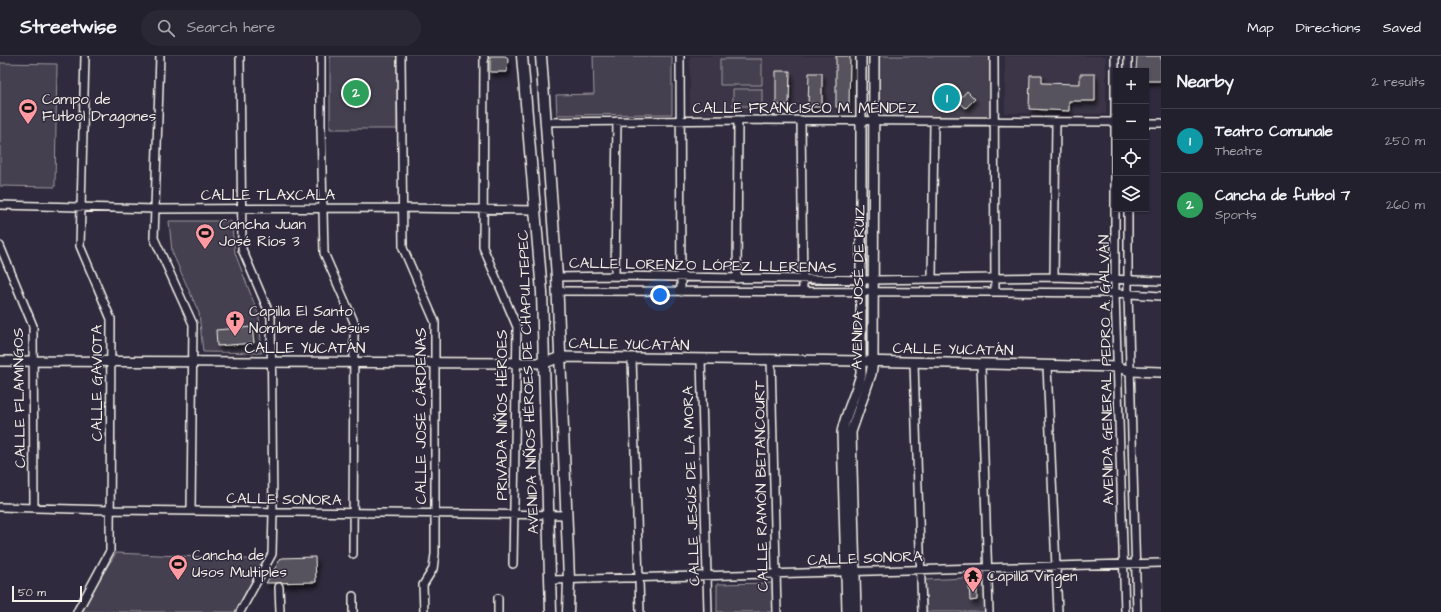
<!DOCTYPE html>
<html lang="en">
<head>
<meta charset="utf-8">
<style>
	:root { --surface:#23202e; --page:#2b2836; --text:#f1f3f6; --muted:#a3a3aa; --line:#403e4a; --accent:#ff9aa2 }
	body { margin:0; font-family:"Architects Daughter",sans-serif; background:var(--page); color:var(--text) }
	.controls { position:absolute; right:12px; top:12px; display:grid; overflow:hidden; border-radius:0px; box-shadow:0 1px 3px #0004 }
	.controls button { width:36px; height:36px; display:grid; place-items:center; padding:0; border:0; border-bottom:1px solid var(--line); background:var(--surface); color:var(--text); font:20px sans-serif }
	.scale { position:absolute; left:12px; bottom:10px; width:70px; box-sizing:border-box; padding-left:4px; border:2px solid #f4f1e8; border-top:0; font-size:11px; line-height:14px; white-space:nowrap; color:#f4f1e8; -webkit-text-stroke:3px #2f2a3d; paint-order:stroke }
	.you { position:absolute; left:660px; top:239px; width:14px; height:14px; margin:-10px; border:3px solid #fff; border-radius:50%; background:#1a73e8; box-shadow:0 0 0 6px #1a73e833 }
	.badge { display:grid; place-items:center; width:26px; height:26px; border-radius:50%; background:var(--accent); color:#fff; font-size:13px; font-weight:700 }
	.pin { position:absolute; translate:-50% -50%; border:2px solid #fff; box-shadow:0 1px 4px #0006 }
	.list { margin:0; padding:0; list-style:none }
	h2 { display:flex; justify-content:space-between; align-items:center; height:52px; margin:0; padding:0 16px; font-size:17px }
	h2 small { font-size:13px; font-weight:400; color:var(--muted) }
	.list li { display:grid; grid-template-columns:26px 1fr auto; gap:12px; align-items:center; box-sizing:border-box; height:64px; padding:0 16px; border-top:1px solid var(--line) }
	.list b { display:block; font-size:15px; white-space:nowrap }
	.list p { margin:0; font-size:13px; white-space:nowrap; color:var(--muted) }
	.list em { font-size:13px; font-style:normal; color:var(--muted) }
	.icon { flex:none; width:22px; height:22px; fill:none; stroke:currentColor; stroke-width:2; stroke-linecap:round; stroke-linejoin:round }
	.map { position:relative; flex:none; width:1161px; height:556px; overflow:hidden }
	header { display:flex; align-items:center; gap:24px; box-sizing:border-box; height:56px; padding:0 20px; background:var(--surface); border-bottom:1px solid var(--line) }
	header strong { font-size:19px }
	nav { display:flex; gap:22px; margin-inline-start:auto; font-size:14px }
	.search { width:280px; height:36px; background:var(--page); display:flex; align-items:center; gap:10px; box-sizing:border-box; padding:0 14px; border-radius:22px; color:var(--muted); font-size:15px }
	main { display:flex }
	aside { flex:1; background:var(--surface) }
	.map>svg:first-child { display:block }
	.built { fill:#3b3647 }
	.green { fill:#454050; stroke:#9c989c }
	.building { fill:#56525f; stroke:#f4f1e8; filter:url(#shadow) }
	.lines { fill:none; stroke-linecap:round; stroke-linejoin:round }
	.minor-casing { stroke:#f4f1e8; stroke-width:10 }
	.tertiary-casing { stroke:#f4f1e8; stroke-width:12 }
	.secondary-casing { stroke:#f4f1e8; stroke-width:13 }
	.minor { stroke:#2f2a3d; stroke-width:7 }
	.tertiary { stroke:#2f2a3d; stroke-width:9 }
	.secondary { stroke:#2f2a3d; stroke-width:10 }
	.labels { text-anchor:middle; stroke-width:3; stroke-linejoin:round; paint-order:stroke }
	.poi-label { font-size:15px; fill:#f4f1e8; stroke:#2f2a3d; text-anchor:start }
	.street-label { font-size:15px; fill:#f4f1e8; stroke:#2f2a3d }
</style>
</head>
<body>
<header>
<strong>Streetwise</strong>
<div class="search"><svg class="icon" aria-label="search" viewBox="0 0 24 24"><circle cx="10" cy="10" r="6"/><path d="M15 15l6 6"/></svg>Search here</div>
<nav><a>Map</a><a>Directions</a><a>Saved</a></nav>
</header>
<main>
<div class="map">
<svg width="1161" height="556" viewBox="0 0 1161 556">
	<defs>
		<filter id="shadow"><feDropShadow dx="2.5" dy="4.5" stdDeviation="2" flood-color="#0009"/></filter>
	</defs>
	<rect width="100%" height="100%" fill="#2f2a3d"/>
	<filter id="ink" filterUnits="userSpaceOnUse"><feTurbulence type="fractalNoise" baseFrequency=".025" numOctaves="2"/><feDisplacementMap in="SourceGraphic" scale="8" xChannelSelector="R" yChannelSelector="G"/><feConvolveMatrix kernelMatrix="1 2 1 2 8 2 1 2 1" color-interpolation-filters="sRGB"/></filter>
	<g filter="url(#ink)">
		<path class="built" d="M690,0H856V58H690Z
			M1005,0H1106V58L1005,57Z"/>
		<path class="green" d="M330,0H397V73H330Z
			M593,0H672V58L557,59L556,39L594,38Z
			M879,0H992L991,62L879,61Z
			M720,3H762V29H720Z
			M0,7L57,8L55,131L0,130Z
			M733,33H762V50H733Z
			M169,165H231L235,197L259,260L262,297L203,296L199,257L172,196Z
			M116,497L266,504L237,556H81L94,532Z
			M985,521L986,556H927L925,524Z
			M772,527L773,556H717V528Z"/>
		<path class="building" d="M490,0H505L508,2L507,16H490Z
			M836,0H850L849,51H836Z
			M1137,0H1161V25H1146V15H1136Z
			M776,15H790L789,49H776Z
			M809,17H822V51H808Z
			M1080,18H1095V45H1069V55L1029,53L1030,19H1042V27L1080,28Z
			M967,35L975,43L966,52L958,45Z
			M252,271L254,287L217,290L216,274Z
			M315,501L316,526L266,527L281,502Z
			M969,529H977V544L970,545Z"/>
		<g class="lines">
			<defs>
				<path id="minor" d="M160,0L154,182L193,268L191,455
					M240,0L242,193L271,261L273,456L272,498L240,556
					M321,0V71L324,197L354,266L353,498
					M401,0L403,192L435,266V498L433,513L423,529L424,556
					M484,0L483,191L517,271L513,508
					M680,0L681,236
					M994,0L995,236
					M1115,0V237L1125,556
					M1128,0V15
					M801,64L803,236
					M545,66L738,64L1116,66
					M1146,67H1161
					M0,149L155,153L404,152L535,154
					M1128,153V239L1137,556
					M0,190L33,270L34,452
					M615,220L617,65
					M557,221L615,220L873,224L1054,221L1161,225
					M1054,221L1056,66
					M932,222L934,65
					M737,223L738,64
					M558,235L995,236L1115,237L1161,240
					M632,302L640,556
					M771,303L777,556
					M701,304L708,556
					M914,307L922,556
					M981,308L989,556
					M1047,310L1058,556
					M0,451L110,454L567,459
					M551,524L1161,507
					M279,531L280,556
					M353,540V556
					M498,542V556
					M77,556L110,495L111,263L80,190L85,0"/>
				<path id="tertiary" d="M0,305L545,307L560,301L861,305L1118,311L1130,315L1161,316
					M847,556L842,376C846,356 856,338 861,318V0
					M856,556L851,376L871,318L873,305L874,0"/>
				<path id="secondary" d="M522,0L542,236L551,556
					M541,0L557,221L569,524L568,556"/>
			</defs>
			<use href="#minor" class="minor-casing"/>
			<use href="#tertiary" class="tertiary-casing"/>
			<use href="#secondary" class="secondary-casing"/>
			<use href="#minor" class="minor"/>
			<use href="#tertiary" class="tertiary"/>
			<use href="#secondary" class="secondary"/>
		</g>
	</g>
	<defs>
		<symbol id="stadium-pin" viewBox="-11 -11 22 30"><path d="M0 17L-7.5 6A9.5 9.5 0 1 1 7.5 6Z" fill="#ff9aa2" stroke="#2f2a3d"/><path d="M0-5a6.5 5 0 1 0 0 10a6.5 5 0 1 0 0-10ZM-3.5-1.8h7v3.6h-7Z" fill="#111"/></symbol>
		<symbol id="church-pin" viewBox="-11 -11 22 30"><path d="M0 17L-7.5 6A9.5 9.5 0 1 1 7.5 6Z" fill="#ff9aa2" stroke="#2f2a3d"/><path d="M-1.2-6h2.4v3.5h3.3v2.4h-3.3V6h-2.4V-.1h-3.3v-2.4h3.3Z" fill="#111"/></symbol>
		<symbol id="temple-pin" viewBox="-11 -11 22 30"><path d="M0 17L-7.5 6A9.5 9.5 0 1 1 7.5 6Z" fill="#ff9aa2" stroke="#2f2a3d"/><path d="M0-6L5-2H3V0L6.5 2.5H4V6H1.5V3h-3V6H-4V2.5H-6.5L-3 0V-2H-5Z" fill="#111"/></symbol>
	</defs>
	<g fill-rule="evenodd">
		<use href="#stadium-pin" x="17" y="41" width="22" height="30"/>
		<use href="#stadium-pin" x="194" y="166" width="22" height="30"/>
		<use href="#church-pin" x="224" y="253" width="22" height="30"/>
		<use href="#stadium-pin" x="167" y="497" width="22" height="30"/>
		<use href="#temple-pin" x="962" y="509" width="22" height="30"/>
	</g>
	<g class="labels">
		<g class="poi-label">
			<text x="42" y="48">Campo de<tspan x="42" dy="17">Futbol Dragones</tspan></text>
			<text x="219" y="173">Cancha Juan<tspan x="219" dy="17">José Ríos 3</tspan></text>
			<text x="249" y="260">Capilla El Santo<tspan x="249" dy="17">Nombre de Jesús</tspan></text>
			<text x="192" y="504">Cancha de<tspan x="192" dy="17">Usos Multiples</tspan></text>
			<text x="987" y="525">Capilla Virgen</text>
		</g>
		<g class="street-label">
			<text x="806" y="57">CALLE FRANCISCO M. MÉNDEZ</text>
			<text x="268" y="144">CALLE TLAXCALA</text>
			<text transform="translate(703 209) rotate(1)" y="5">CALLE LORENZO LÓPEZ LLERENAS</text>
			<text transform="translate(858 231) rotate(-89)" y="5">AVENIDA JOSÉ DE RUIZ</text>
			<text transform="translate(629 288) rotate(1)" y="5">CALLE YUCATÁN</text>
			<text x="305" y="297">CALLE YUCATÁN</text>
			<text transform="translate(953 293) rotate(1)" y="5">CALLE YUCATÁN</text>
			<text transform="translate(1106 314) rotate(-91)" y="5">AVENIDA GENERAL PEDRO A. GALVÁN</text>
			<text transform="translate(528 326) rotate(-92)" y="5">AVENIDA NIÑOS HÉROES DE CHAPULTEPEC</text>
			<text transform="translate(97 327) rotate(-90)" y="5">CALLE GAVIOTA</text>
			<text transform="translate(19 342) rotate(-91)" y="5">CALLE FLAMINGOS</text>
			<text transform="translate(502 359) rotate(-90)" y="5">PRIVADA NIÑOS HÉROES</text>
			<text transform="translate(421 360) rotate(-90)" y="5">CALLE JOSÉ CÁRDENAS</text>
			<text transform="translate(691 430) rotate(-92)" y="5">CALLE JESÚS DE LA MORA</text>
			<text transform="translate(761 430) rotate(-91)" y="5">CALLE RAMÓN BETANCOURT</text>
			<text transform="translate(284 443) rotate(1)" y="5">CALLE SONORA</text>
			<text transform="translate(865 502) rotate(-2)" y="5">CALLE SONORA</text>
		</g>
	</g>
</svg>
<div class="controls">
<button>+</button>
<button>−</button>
<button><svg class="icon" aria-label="locate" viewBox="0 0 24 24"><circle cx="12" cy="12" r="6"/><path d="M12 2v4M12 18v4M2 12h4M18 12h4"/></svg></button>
<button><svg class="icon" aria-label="layers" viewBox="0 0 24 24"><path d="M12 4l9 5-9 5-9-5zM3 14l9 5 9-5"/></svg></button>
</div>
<div class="scale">50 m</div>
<div class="you"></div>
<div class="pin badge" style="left:947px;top:42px;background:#0f9aa8">1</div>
<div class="pin badge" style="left:356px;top:37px;background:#2e9e5b">2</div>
</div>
<aside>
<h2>Nearby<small>2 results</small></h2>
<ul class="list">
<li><span class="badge" style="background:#0f9aa8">1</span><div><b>Teatro Comunale</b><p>Theatre</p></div><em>250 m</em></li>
<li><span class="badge" style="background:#2e9e5b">2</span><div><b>Cancha de futbol 7</b><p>Sports</p></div><em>260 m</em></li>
</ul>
</aside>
</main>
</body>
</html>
